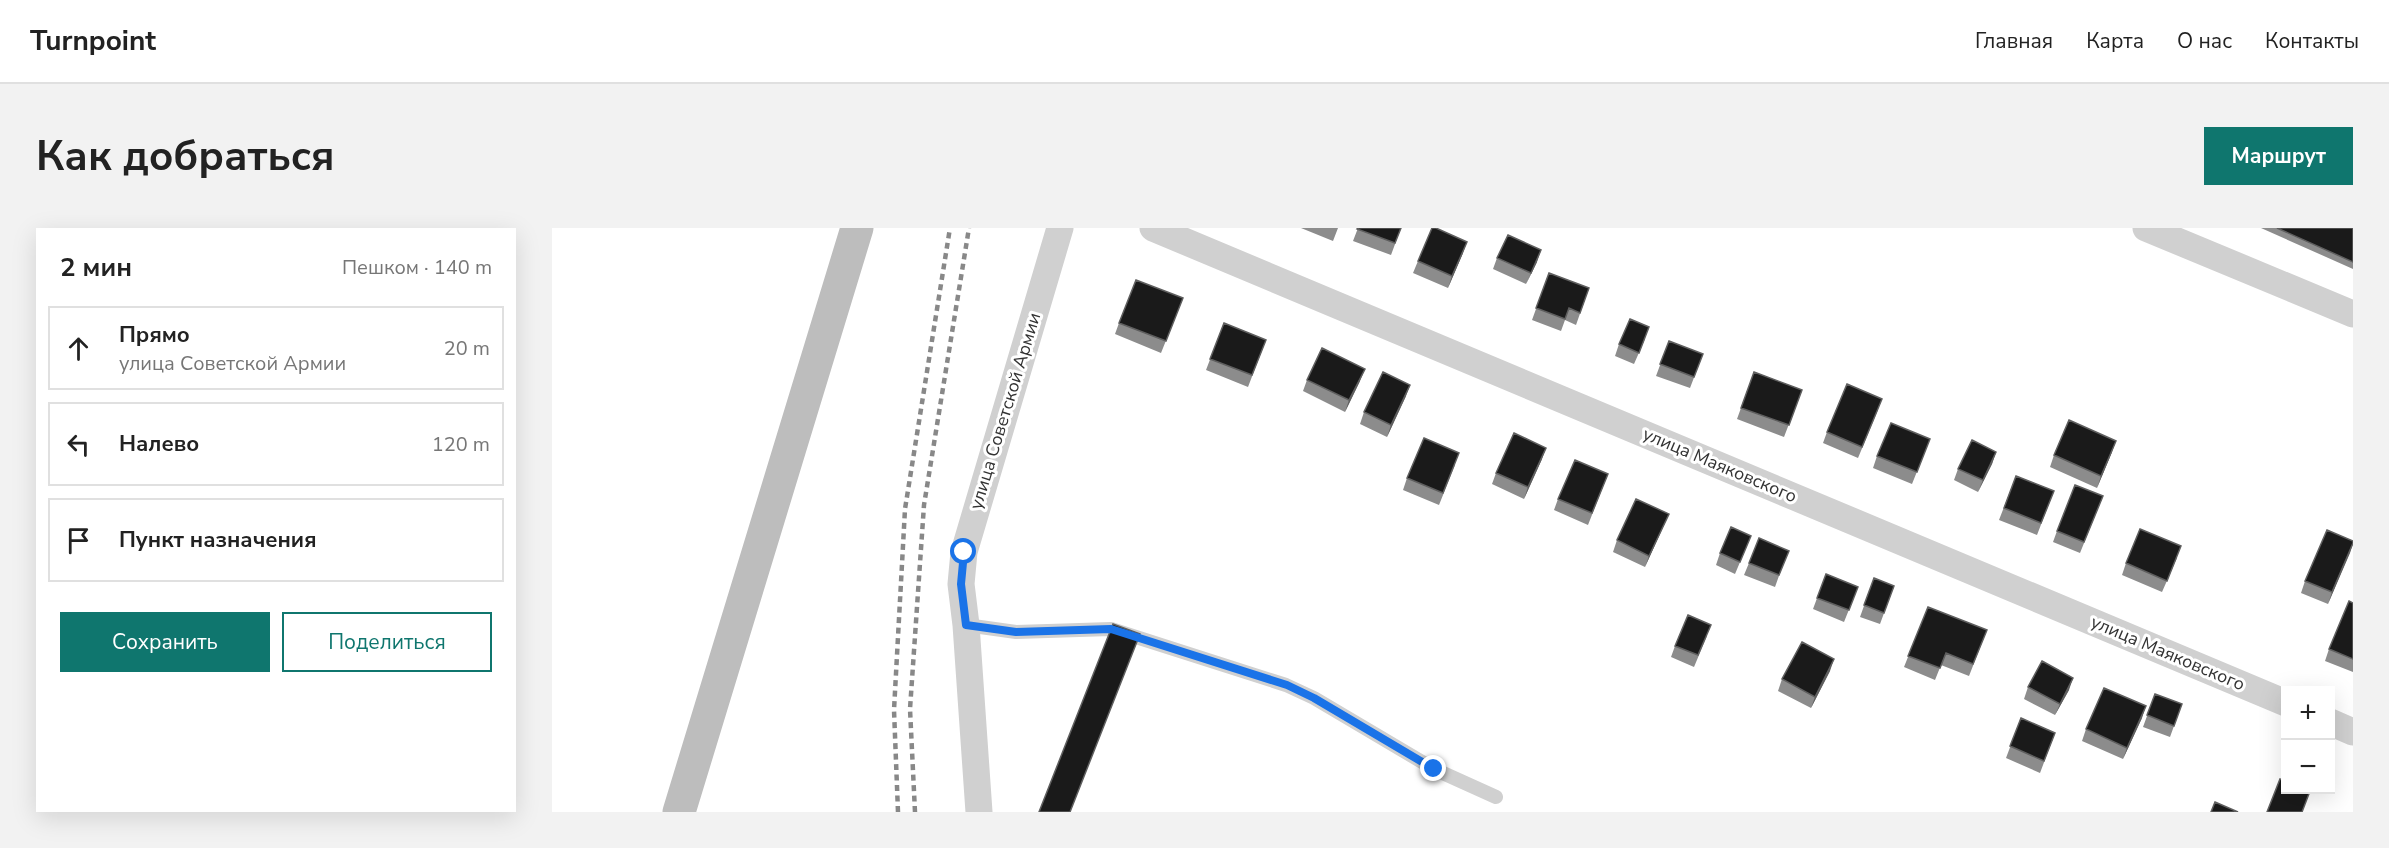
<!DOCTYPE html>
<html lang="ru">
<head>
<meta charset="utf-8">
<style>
	:root { --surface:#fff; --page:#f2f2f2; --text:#222; --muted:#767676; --line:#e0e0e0; --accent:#0f766e }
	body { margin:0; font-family:"Nunito Sans",sans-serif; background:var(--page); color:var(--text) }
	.controls { position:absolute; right:18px; bottom:18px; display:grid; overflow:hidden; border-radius:0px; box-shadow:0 6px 24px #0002 }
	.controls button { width:54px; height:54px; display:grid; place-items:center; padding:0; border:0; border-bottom:2px solid var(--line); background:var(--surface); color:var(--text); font:30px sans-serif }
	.stop { position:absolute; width:18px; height:18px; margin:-14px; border:4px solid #1a73e8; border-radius:50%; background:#fff }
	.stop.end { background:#1a73e8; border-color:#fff; box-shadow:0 2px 6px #0008 }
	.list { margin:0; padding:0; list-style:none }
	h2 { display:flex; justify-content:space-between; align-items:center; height:78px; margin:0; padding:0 24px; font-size:26px }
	h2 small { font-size:20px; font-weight:400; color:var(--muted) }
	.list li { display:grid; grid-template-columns:39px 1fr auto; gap:18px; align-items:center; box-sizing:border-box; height:84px; margin:0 12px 12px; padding:0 12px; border:2px solid var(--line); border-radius:0px }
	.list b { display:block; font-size:22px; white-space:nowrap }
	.list p { margin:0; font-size:20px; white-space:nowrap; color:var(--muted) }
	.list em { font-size:20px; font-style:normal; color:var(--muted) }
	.actions { display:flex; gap:12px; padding:18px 24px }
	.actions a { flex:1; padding:14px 0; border:2px solid var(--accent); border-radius:0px; text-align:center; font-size:21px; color:var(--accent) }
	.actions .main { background:var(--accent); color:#fff }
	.icon { flex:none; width:33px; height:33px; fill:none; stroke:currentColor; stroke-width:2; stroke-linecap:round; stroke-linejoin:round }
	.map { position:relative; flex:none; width:1801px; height:584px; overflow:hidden; border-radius:0px }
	header { display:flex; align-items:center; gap:36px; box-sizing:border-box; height:84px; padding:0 30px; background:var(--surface); border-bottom:2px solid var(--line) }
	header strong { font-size:28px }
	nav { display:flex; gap:33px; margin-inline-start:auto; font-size:21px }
	.intro { display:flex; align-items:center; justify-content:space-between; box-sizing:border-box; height:144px; padding:0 36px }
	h1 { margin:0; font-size:42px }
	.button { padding:15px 27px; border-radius:0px; background:var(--accent); color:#fff; font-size:21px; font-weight:700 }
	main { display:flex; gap:36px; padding:0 36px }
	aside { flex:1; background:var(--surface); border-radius:0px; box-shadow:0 6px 24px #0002 }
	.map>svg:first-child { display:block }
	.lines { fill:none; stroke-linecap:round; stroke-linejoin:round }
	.lane { stroke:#d0d0d0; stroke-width:14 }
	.street { stroke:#d0d0d0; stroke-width:27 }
	.secondary { stroke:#bdbdbd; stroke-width:33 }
	.rail { stroke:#888; stroke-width:4.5; stroke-dasharray:6 4.5; stroke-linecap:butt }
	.wall { fill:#8c8c8c }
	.shaded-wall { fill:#5f5f5f }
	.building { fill:#1a1a1a; stroke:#5f5f5f; stroke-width:1.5 }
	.route { stroke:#1a73e8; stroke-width:8 }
	.labels { text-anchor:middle; stroke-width:6; stroke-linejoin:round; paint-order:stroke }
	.street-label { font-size:18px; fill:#333; stroke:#fff }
</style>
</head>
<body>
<header>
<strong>Turnpoint</strong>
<nav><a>Главная</a><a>Карта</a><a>О нас</a><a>Контакты</a></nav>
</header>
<div class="intro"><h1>Как добраться</h1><a class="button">Маршрут</a></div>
<main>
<aside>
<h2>2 мин<small>Пешком · 140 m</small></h2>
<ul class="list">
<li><svg class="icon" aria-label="ahead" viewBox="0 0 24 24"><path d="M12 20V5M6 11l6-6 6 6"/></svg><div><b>Прямо</b><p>улица Советской Армии</p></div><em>20 m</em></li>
<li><svg class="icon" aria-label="left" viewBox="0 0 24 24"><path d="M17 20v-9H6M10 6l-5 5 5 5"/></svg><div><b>Налево</b></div><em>120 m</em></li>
<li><svg class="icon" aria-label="arrive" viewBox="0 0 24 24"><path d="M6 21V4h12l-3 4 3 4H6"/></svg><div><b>Пункт назначения</b></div></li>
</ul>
<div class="actions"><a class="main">Сохранить</a><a>Поделиться</a></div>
</aside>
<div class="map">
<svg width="1801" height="584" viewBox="0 0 1801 584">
	<rect width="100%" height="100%" fill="#fff"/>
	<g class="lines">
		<path class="lane" d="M414,397L464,404L559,401L734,457L762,470L882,541L944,569"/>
		<path class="street" d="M601,0L1734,475
			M1594,0L1801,86
			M1778,494L1801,504
			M427,584L414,397L409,356L412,324L508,0"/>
		<path class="secondary" d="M127,584L305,0"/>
		<path class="rail" d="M346,584L342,482L353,281L398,0
			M363,584L358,481L372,277L417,0"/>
	</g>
	<path class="wall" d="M749,0H786L781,13Z
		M806,0H849L839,27L801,13Z
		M1709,0H1801V41Z
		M911,25L896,60L861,45L866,33Z
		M945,30L985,34L974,56L941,41Z
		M997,45L1037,60L1024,97L1013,92L1009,103L980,92Z
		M631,70L609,125L563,106L567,95Z
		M672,95L714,112L696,159L654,142Z
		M1093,111L1082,136L1063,128L1067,116Z
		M1117,113L1151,126L1138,160L1104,148Z
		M1202,144L1250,162L1232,209L1185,191Z
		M755,152L808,153L793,184L751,163Z
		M854,168L835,209L808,196L812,184Z
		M1326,182L1306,230L1271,215L1275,204Z
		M1378,211L1360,256L1321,240L1325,228Z
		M1444,224L1440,236L1426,264L1402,252L1406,241Z
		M1560,224L1545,260L1498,239L1502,227Z
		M990,231L972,271L940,256L944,245Z
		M903,237L887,277L851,262L855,250Z
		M1056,246L1036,297L1002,282L1006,271Z
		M1464,248L1502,263L1485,307L1447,292Z
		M1551,268L1528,325L1501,314L1505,303Z
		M1117,286L1112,297L1093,339L1061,324L1065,312Z
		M1199,308L1183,346L1164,337L1168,325Z
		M1801,315L1776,376L1749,365L1753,353Z
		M1625,330L1610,364L1570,347L1574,335Z
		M1232,334L1223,359L1192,347L1197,335Z
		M1274,346L1306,359L1292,394L1261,381Z
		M1322,350L1342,358L1328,396L1308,389Z
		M1801,375V444L1773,433L1777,421Z
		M1376,379L1435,402L1417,448L1389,437L1383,452L1352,439Z
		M1155,408L1142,439L1119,429L1123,418Z
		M1278,443L1259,480L1226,463L1230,451Z
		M1476,459L1517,462L1503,487L1472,471Z
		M1603,466L1630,476L1618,509L1591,499Z
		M1469,490L1503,505L1488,545L1454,530Z
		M1590,490L1571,531L1530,513L1534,501Z"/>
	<path class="shaded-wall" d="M915,14L911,25L896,60L900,48Z
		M989,22L985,34L974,56L979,45Z
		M813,141L808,153L793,184L797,172Z
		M858,157L854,168L835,209L839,197Z
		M1564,213L1560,224L1545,260L1549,248Z
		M994,220L990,231L972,271L976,259Z
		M1444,224L1440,236L1426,264L1431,252Z
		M1117,286L1112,297L1093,339L1097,328Z
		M1801,315L1798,325L1776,376L1780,364Z
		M1282,431L1278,443L1259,480L1263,469Z
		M1521,450L1517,462L1503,487L1508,476Z
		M1594,478L1590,490L1571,531L1575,520Z"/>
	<path class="building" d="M806,0H849L843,15L805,1Z
		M880,0H884L915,14L900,48L866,33Z
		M1725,0H1801V34Z
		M956,7L989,22L979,45L945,30Z
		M997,45L1037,60L1028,85L1017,80L1013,91L984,80Z
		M584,52L631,70L614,113L567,95Z
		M1078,91L1097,99L1087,125L1067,116Z
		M672,95L714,112L700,147L658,131Z
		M1117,113L1151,126L1142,149L1108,136Z
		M770,120L813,141L797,172L755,152Z
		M831,144L858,157L839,197L812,184Z
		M1202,144L1250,162L1237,197L1189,180Z
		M1295,156L1330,171L1310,219L1275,204Z
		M1517,192L1564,213L1549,248L1502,227Z
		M1339,195L1378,211L1365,244L1325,228Z
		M962,205L994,220L976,259L944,245Z
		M872,210L907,225L891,265L855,250Z
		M1420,212L1444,224L1431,252L1406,241Z
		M1023,232L1056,246L1040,285L1006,271Z
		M1464,248L1502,263L1489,295L1452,280Z
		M1523,257L1551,268L1532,314L1505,303Z
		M1084,271L1117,286L1097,328L1065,312Z
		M1179,299L1199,308L1188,334L1168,325Z
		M1588,301L1629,318L1615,353L1574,335Z
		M1775,302L1801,313V315L1780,364L1753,353Z
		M1207,310L1237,323L1227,347L1197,335Z
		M1274,346L1306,359L1297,382L1265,370Z
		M1322,350L1342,358L1332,385L1312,377Z
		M1797,373L1801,375V431L1777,421Z
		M1376,379L1435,402L1421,436L1394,425L1388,440L1356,428Z
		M1136,387L1159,397L1146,427L1123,418Z
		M561,396L588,406L518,584H487Z
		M1250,414L1282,431L1263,469L1230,451Z
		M1490,433L1521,450L1508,476L1476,459Z
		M1552,460L1594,478L1575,520L1534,501Z
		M1603,466L1630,476L1622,498L1595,487Z
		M1469,490L1503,505L1492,533L1458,518Z
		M1728,551L1734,553V561H1755L1758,563L1750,584H1715Z
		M1663,574L1686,584H1659Z"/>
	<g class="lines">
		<path class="route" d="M412,324L409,356L414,397L464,404L559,401L735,457L762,470L882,541"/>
	</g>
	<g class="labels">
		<g class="street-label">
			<text transform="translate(453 183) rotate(-73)" y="6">улица Советской Армии</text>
			<text transform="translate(1168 237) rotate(23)" y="6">улица Маяковского</text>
			<text transform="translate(1616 425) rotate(23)" y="6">улица Маяковского</text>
		</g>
	</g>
</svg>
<div class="controls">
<button>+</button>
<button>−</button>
</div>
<div class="stop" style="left:412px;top:324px"></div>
<div class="stop end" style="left:882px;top:541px"></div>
</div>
</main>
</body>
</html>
